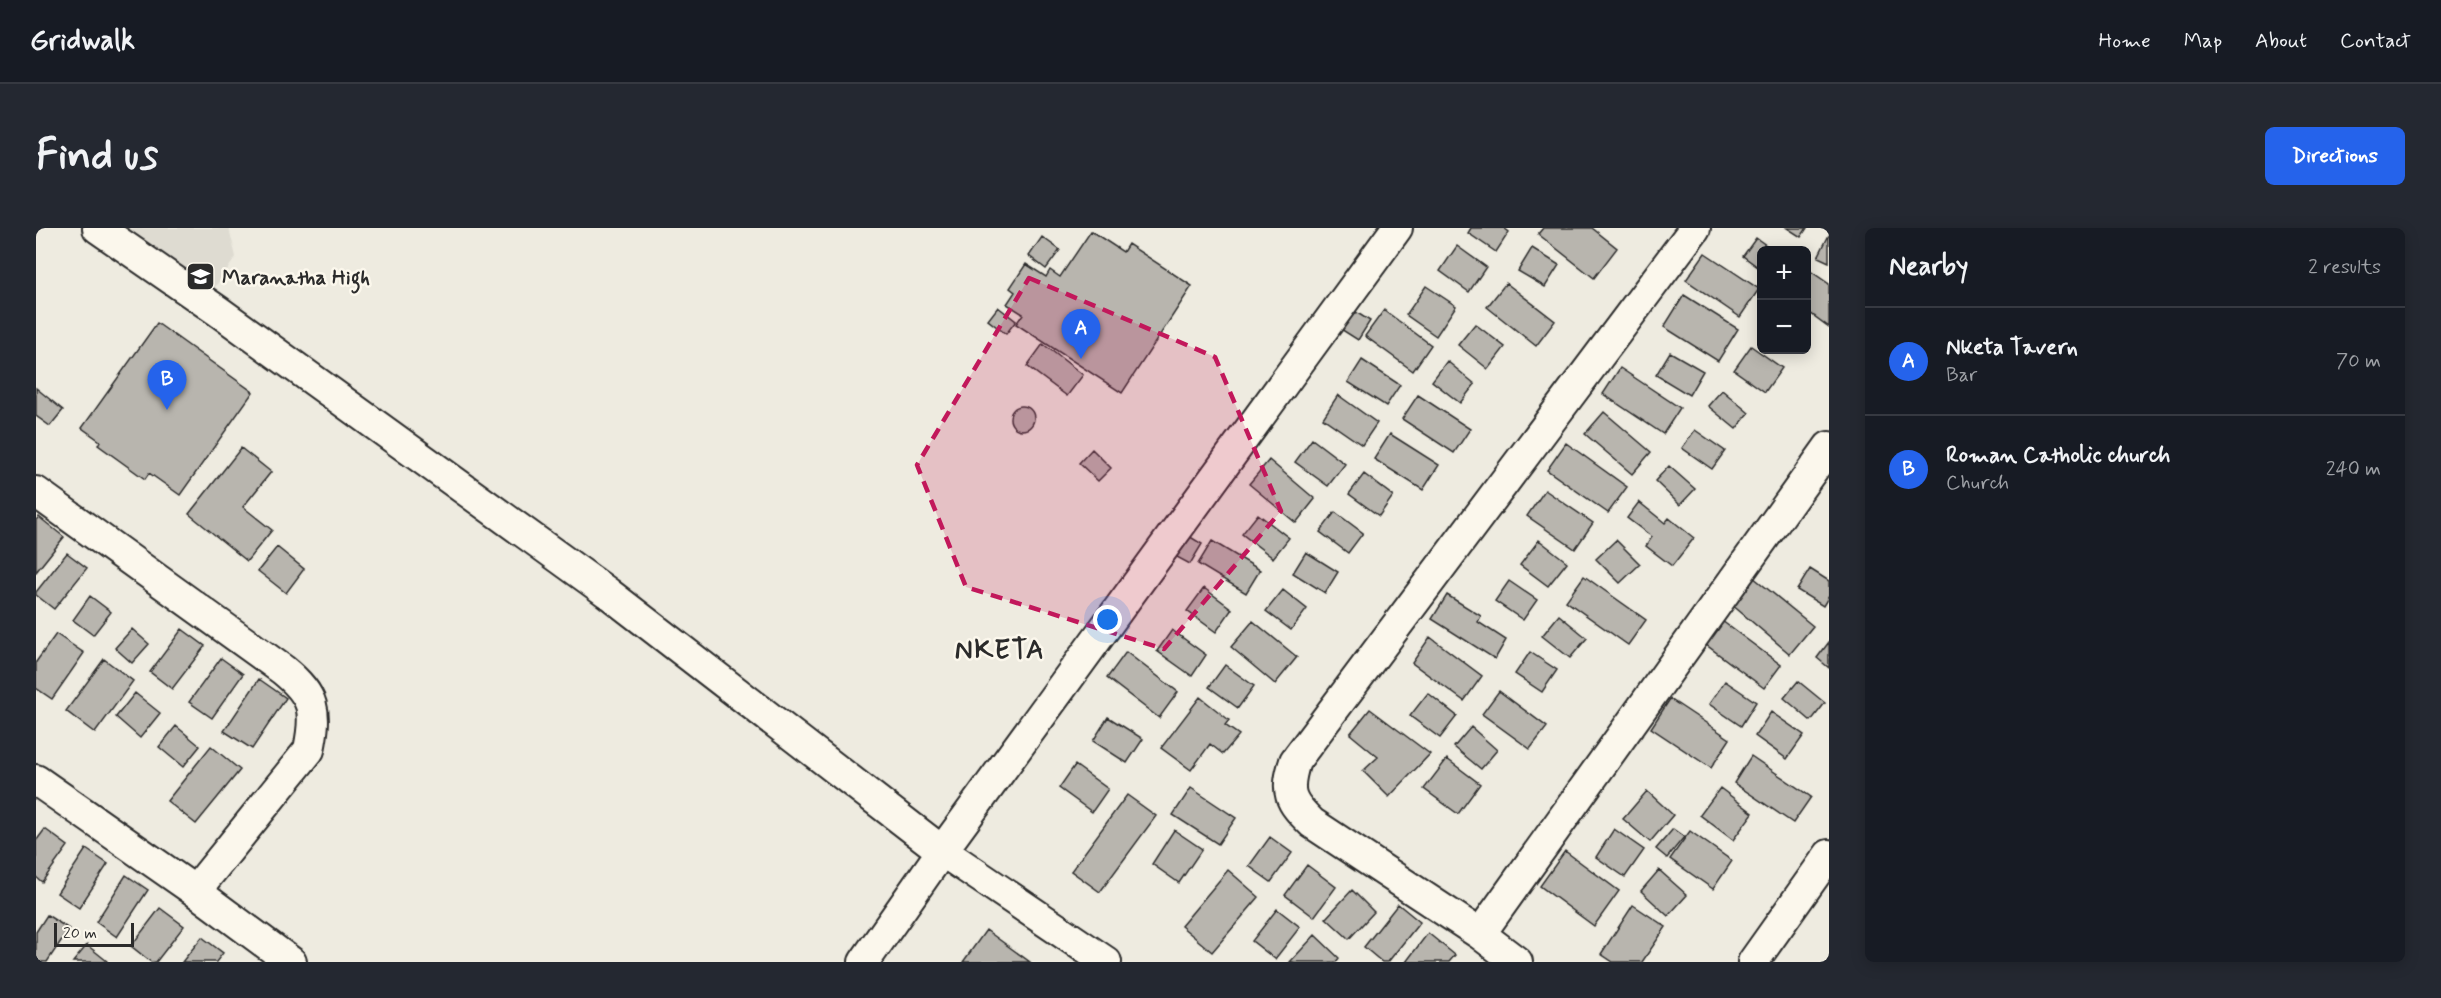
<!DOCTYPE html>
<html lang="en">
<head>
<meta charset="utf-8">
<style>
	:root { --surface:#171b24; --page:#242831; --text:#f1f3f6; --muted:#9ea1a6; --line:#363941; --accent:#2563eb }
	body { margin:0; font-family:Mynerve,sans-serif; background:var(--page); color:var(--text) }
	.controls { position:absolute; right:18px; top:18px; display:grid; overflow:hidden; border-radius:9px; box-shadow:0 3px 15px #0003 }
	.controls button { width:54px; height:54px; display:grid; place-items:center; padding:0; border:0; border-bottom:2px solid var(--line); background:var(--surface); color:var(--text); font:30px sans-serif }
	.scale { position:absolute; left:18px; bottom:15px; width:80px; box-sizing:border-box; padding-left:6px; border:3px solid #2b2b2b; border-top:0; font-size:16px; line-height:21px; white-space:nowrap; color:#2b2b2b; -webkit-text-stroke:4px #fbf7ec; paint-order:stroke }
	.you { position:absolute; left:1072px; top:392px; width:21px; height:21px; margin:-15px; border:4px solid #fff; border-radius:50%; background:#1a73e8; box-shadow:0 0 0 9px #1a73e833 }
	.badge { display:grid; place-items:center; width:39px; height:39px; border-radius:50%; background:var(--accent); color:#fff; font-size:20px; font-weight:700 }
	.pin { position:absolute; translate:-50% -50px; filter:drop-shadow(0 2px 3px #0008) }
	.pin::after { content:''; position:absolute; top:32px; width:21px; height:18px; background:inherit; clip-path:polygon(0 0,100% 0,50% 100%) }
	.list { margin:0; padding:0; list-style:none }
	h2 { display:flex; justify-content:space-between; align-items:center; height:78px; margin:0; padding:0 24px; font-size:26px }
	h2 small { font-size:20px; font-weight:400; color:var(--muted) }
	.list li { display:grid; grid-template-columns:39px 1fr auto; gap:18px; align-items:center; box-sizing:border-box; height:108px; padding:0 24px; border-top:2px solid var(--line) }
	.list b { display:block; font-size:22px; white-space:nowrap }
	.list p { margin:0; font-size:20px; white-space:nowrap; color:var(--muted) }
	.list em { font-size:20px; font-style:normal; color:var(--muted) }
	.map { position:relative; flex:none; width:1793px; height:734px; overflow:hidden; border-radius:9px }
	header { display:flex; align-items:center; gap:36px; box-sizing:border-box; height:84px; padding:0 30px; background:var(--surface); border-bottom:2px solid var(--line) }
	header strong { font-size:28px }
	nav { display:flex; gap:33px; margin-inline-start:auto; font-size:21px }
	.intro { display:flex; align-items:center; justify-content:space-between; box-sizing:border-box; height:144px; padding:0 36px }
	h1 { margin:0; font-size:42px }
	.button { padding:15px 27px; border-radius:9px; background:var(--accent); color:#fff; font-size:21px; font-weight:700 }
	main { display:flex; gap:36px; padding:0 36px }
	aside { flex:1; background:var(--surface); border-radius:9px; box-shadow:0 3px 15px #0003 }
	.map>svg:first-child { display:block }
	.built { fill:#dedbd1 }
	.building { fill:#b8b5ae; stroke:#2b2b2b; stroke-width:1.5 }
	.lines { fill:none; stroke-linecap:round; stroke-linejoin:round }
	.street-casing { stroke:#2b2b2b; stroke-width:34 }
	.street { stroke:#fbf7ec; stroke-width:30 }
	.marked { fill:#c2185b; fill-opacity:0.2; stroke:#c2185b; stroke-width:4.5; stroke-dasharray:12 8; stroke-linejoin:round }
	.labels { text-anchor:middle; stroke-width:5; stroke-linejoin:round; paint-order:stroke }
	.poi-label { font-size:21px; font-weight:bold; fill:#2b2b2b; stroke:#fbf7ec; text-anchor:start }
	.district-label { font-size:27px; font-weight:bold; letter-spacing:1.5px; fill:#2b2b2b; stroke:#fbf7ec }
</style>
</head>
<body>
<header>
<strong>Gridwalk</strong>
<nav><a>Home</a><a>Map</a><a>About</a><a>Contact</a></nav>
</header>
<div class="intro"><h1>Find us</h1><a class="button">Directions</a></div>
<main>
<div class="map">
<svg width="1793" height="734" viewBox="0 0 1793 734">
	<rect width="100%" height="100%" fill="#eeebe0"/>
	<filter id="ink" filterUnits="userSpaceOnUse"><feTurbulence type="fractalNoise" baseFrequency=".0167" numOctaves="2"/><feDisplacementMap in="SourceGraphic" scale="12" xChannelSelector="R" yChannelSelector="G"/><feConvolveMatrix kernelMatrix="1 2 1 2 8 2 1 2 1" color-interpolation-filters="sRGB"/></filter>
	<g filter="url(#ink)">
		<path class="built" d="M74,0H193L200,29L172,69Z"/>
		<path class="building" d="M1435,0H1468L1473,4L1460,24L1432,5Z
			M1507,0H1556L1581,20L1558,50L1502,6Z
			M1751,0H1771L1765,9Z
			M1055,3L1087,24L1092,16L1156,58L1086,165L980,96L987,86L971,76L979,64L974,60L990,36L1010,49L1014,42L1024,49Z
			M1793,7V34L1782,29Z
			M1006,9L1024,22L1010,41L993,28Z
			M1720,10L1737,22H1726V42L1707,28Z
			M1421,18L1450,39L1433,64L1404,43Z
			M1496,20L1523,37L1509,59L1482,43Z
			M1669,25L1723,61L1704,89L1650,52Z
			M1770,40L1793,56V99L1770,82Z
			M1470,55L1519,93L1500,118L1451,79Z
			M1390,58L1420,78L1400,108L1370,87Z
			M1648,67L1702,101L1682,133L1628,99Z
			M962,79L980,93L970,106L952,92Z
			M1312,79L1334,93L1322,112L1300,98Z
			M1348,82L1395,117L1377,143L1329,108Z
			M121,95L217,164L144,267L113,245L109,251L62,217L64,213L46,200Z
			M1439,96L1469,119L1452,141L1422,117Z
			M1007,116L1047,147L1031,168L991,138Z
			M1715,118L1746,140L1729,164L1698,142Z
			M1634,124L1667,143L1653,167L1620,147Z
			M1326,132L1364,157L1350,178L1312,154Z
			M1411,133L1439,156L1424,175L1396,153Z
			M1584,140L1644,180L1627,206L1567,166Z
			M0,160L27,182L14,198L0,188Z
			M1686,162L1713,185L1700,201L1672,178Z
			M1302,167L1341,195L1326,217L1287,190Z
			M1382,167L1434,201L1418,225L1366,191Z
			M974 190a12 12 0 1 1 24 0a12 12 0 1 1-24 0Z
			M1568,184L1615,224L1596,246L1549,206Z
			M1659,202L1689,223L1676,241L1646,220Z
			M1354,206L1403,237L1387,262L1338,231Z
			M1276,211L1309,236L1292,258L1259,234Z
			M1530,215L1591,259L1572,285L1511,242Z
			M205,220L235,244L207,279L236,302L211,333L153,286Z
			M1056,221L1075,240L1062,253L1043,235Z
			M1233,232L1279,271L1260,295L1213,256Z
			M1633,238L1659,261L1644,277L1619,253Z
			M1328,246L1357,268L1343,288L1313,266Z
			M1509,262L1557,295L1539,321L1491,288Z
			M1603,274L1629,295L1633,290L1658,310L1636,338L1610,318L1616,309L1591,290Z
			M1299,284L1327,305L1312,325L1284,304Z
			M1222,286L1253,310L1237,330L1206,306Z
			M3,289L28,309L0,344V292Z
			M1151,307L1166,316L1154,336L1139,328Z
			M1503,312L1531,334L1512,358L1484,337Z
			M1580,312L1604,336L1584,355L1560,331Z
			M1176,313L1224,342L1210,365L1162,336Z
			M241,319L268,341L250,365L222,343Z
			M1270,324L1302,344L1289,365L1257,345Z
			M31,325L51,340L18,381L0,367V364Z
			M1774,341L1793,353V368L1787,378L1761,362Z
			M1548,348L1610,392L1592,417L1530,373Z
			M1717,349L1777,398L1754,426L1695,376Z
			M1473,353L1501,372L1487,392L1459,373Z
			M1168,360L1196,381L1180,404L1151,383Z
			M1247,362L1271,381L1255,402L1230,383Z
			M1411,367L1445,388L1442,394L1470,412L1459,431L1396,391Z
			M54,368L75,384L57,407L37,392Z
			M1523,387L1551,410L1534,430L1506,408Z
			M1217,393L1261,429L1239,456L1195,419Z
			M1686,393L1745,437L1728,460L1669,416Z
			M96,401L113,416L96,435L79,420Z
			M146,401L169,418L136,461L114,444Z
			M1136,402L1170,427L1156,448L1121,423Z
			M20,406L48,425L16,471L0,460V434Z
			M1394,409L1446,448L1428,473L1376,435Z
			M1793,414V440L1781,430Z
			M1090,424L1142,464L1123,490L1071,450Z
			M1494,424L1521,442L1506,464L1479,446Z
			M185,430L207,446L176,490L153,474Z
			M68,431L97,453L59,505L30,483Z
			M1189,437L1218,458L1202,480L1173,459Z
			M223,451L250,470L216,521L188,503Z
			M1689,453L1720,474L1705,498L1673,476Z
			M1762,453L1789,475L1775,493L1748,470Z
			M1463,463L1511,499L1494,521L1446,486Z
			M99,465L124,485L104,510L80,489Z
			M1392,465L1421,488L1404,510L1374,488Z
			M1164,469L1193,492L1189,497L1203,507L1187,526L1174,516L1155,542L1125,520Z
			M1634,471L1694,511L1675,540L1615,500Z
			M1334,481L1394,526L1353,569L1327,543L1342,529L1314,506Z
			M1735,484L1768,507L1751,531L1719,508Z
			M1072,489L1107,511L1091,535L1057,513Z
			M140,498L164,518L147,539L123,519Z
			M1435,499L1461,522L1445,541L1418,519Z
			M175,518L204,542L160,596L131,573Z
			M1715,528L1775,569L1757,595L1698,555Z
			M1411,531L1444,556L1422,586L1388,561Z
			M1039,537L1072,561L1056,584L1023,560Z
			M1155,560L1200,590L1182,616L1137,587Z
			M1684,560L1717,585L1697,612L1664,587Z
			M1611,563L1637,587L1614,614L1587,591Z
			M1091,567L1120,588L1064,664L1035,643Z
			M9,601L32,618L6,654L0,649V613Z
			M1578,601L1608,622L1589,649L1560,629Z
			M1637,601L1648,609L1631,630L1620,621Z
			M1138,602L1166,621L1143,655L1116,636Z
			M1654,603L1696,633L1677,661L1634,631Z
			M1234,609L1256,625L1235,654L1213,638Z
			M50,621L72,636L43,680L21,665Z
			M1529,623L1583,663L1558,698L1504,658Z
			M1271,637L1300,659L1278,689L1249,667Z
			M1192,642L1223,669L1176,724L1145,698Z
			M1623,642L1651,667L1632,688L1605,663Z
			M90,647L112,662L81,709L60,694Z
			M1316,662L1338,684L1313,711L1290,690Z
			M1362,676L1384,694L1352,734H1346L1328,719Z
			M1597,677L1630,699L1606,734H1577L1565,726Z
			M124,680L148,698L120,734H115L95,718Z
			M1241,681L1264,699L1239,731L1216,713Z
			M11,687L33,701L11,734H0V704Z
			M950,702L994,734H927Z
			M1392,705L1419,727L1413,734H1370Z
			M1279,707L1303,730L1300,734H1254Z
			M166,709L187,725L180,734H146Z
			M51,717L71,733V734H37Z"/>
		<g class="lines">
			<defs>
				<path id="street" d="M62,0L182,83L572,365L906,623L1070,734
					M0,264L247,442C279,468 281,483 273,522L159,663
					M0,552L159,663L255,734
					M1444,706L1793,219
					M828,734L906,623L1361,0
					M1481,734L1444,706L1276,595C1253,573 1249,564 1259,533L1659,0
					M1717,734L1793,627"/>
			</defs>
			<use href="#street" class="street-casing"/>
			<use href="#street" class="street"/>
		</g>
	</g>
	<path class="marked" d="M993,50L1179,129L1245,283L1128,421L930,359L881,237Z"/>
	<defs>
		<symbol id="school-square" viewBox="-11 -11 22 22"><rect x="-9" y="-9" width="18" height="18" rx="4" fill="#2b2b2b" stroke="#fbf7ec"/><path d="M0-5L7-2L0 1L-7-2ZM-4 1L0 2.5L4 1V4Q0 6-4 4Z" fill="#fff"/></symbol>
	</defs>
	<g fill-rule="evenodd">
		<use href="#school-square" x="148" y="32" width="33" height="33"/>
	</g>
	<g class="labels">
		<g class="poi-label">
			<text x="186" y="56">Maranatha High</text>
		</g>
		<g class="district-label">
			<text x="964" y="430">NKETA</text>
		</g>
	</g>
</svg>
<div class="controls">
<button>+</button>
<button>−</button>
</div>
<div class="scale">20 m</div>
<div class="you"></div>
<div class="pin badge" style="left:1045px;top:131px">A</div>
<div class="pin badge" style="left:131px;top:182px">B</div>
</div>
<aside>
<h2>Nearby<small>2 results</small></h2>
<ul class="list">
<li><span class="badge">A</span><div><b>Nketa Tavern</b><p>Bar</p></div><em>70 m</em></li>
<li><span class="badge">B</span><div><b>Roman Catholic church</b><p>Church</p></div><em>240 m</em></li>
</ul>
</aside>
</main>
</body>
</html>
